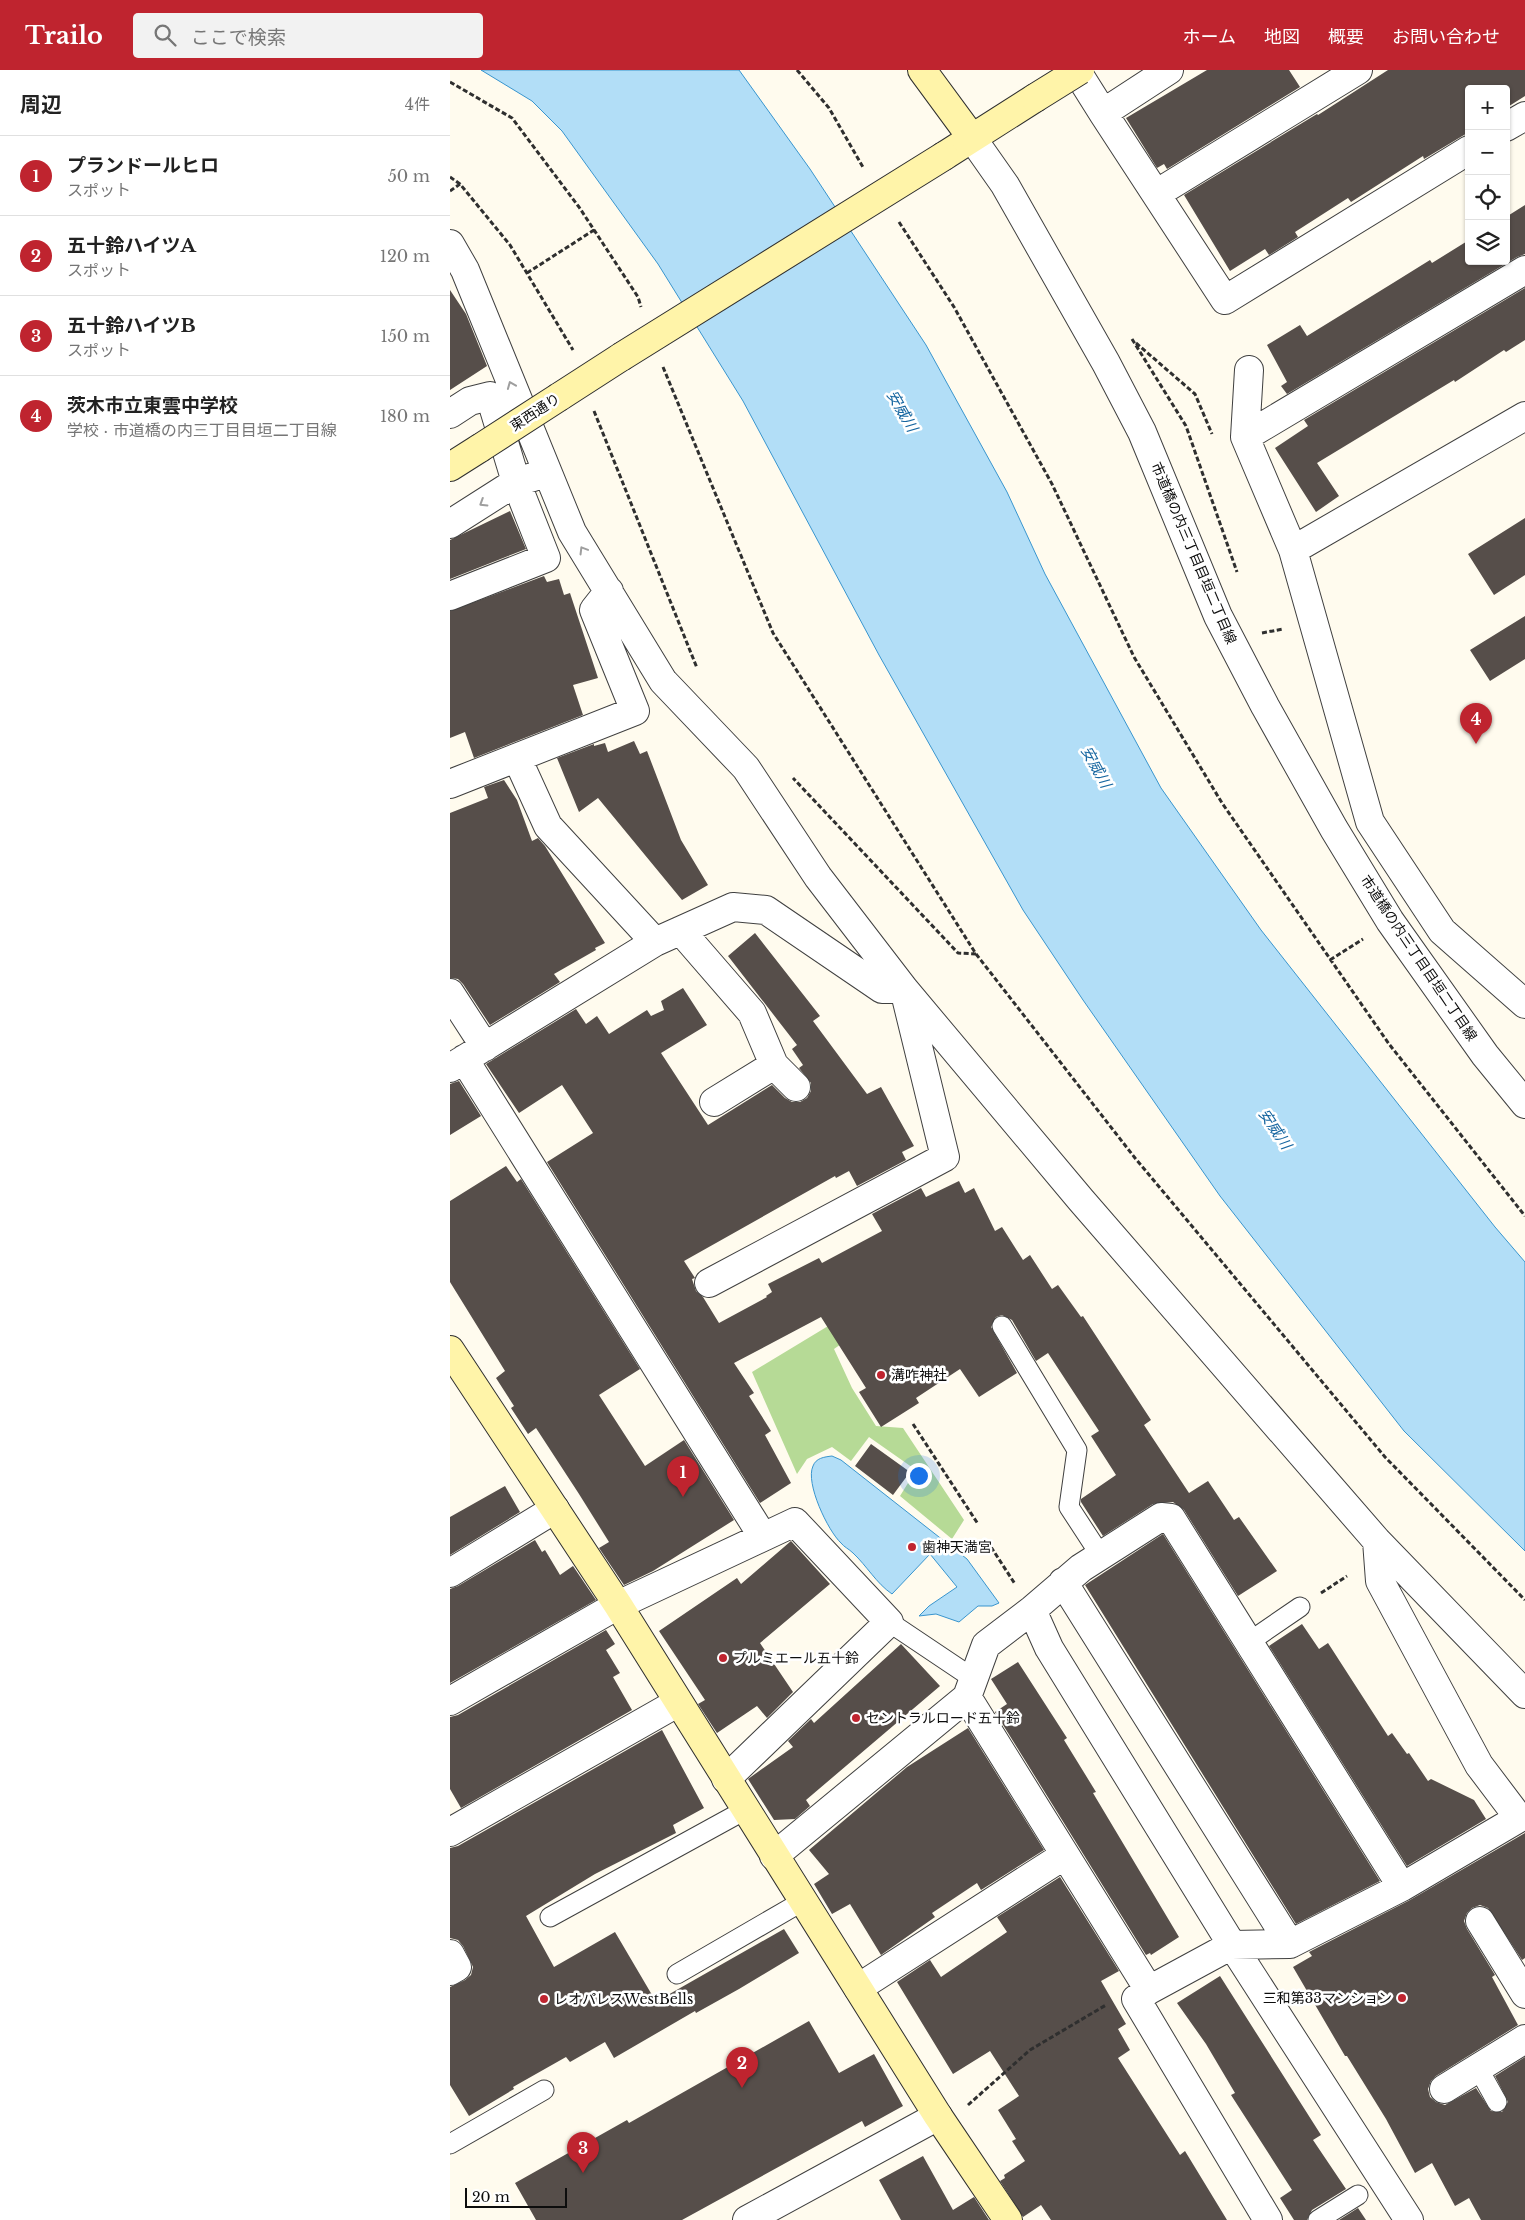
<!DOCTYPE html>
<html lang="ja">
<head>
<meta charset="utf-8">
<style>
	:root { --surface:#fff; --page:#f2f2f2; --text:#222; --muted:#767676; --line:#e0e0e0; --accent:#bf242f }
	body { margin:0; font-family:"Libre Baskerville","Noto Sans JP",serif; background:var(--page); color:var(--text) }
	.controls { position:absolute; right:15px; top:15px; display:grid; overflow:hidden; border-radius:5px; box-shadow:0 1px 4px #0004 }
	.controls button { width:45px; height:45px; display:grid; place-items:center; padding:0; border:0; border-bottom:1px solid var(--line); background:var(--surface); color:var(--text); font:25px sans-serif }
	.scale { position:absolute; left:15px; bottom:12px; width:102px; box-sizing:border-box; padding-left:5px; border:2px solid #0d0d0d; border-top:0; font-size:14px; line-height:18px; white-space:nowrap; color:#0d0d0d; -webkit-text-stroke:4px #fff; paint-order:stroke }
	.you { position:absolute; left:468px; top:1405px; width:18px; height:18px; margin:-12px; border:4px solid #fff; border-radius:50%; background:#1a73e8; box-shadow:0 0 0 8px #1a73e833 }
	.badge { display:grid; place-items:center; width:32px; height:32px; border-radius:50%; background:var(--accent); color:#fff; font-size:16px; font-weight:700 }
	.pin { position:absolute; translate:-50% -41px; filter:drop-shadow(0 1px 2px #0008) }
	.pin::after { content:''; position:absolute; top:26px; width:18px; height:15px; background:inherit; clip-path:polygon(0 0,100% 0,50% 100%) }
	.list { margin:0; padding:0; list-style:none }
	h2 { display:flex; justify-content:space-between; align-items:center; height:65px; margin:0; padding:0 20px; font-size:21px }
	h2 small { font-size:16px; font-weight:400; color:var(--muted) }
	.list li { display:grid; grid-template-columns:32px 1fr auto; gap:15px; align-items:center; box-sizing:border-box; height:80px; padding:0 20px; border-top:1px solid var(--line) }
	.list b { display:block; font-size:19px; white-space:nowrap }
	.list p { margin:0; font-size:16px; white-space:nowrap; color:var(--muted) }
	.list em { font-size:16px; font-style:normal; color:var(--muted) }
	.icon { flex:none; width:28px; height:28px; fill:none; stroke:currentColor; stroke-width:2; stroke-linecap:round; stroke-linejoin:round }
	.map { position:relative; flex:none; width:1075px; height:2150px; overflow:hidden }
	header { display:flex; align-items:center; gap:30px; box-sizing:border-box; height:70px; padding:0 25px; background:var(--accent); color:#fff }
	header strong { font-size:24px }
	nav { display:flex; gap:28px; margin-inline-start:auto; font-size:18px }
	.search { width:350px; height:45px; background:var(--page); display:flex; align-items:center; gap:12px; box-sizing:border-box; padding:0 18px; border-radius:5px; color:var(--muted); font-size:19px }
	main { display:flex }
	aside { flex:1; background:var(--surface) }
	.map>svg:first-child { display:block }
	.forest { fill:#b6da96 }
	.water { fill:#b2def7; stroke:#3995ce }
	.building { fill:#564e4a }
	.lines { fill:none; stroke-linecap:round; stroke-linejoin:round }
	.lane-casing { stroke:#404040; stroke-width:21 }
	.street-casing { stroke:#404040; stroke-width:30 }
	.secondary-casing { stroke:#2f2f2f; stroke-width:30 }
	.path { stroke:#2f2f2f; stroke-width:3; stroke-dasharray:5 2.5; stroke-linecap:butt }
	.lane { stroke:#fff; stroke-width:19 }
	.street { stroke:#fff; stroke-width:28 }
	.secondary { stroke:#fff4a9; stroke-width:28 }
	.secondary-bridge-casing { stroke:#2f2f2f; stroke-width:30; stroke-linecap:butt }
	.secondary-bridge { stroke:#fff4a9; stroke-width:28 }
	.oneway { stroke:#9e9e9e }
	.poi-dot { fill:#bf242f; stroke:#fff; stroke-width:2 }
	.labels { text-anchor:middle; stroke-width:5; stroke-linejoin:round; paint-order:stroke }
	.street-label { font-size:14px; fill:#0d0d0d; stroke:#fff }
	.poi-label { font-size:14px; fill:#0d0d0d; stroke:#fff; text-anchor:start }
	.water-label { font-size:15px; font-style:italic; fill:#1666a0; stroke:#fff }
</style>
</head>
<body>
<header>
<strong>Trailo</strong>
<div class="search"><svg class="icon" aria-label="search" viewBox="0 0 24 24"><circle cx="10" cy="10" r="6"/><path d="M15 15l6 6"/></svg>ここで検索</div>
<nav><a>ホーム</a><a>地図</a><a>概要</a><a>お問い合わせ</a></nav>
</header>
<main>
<aside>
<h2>周辺<small>4件</small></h2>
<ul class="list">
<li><span class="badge">1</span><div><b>プランドールヒロ</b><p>スポット</p></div><em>50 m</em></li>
<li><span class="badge">2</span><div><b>五十鈴ハイツA</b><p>スポット</p></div><em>120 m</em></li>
<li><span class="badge">3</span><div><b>五十鈴ハイツB</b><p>スポット</p></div><em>150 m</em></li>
<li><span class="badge">4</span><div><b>茨木市立東雲中学校</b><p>学校 · 市道橋の内三丁目目垣二丁目線</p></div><em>180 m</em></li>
</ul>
</aside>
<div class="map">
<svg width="1075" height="2150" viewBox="0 0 1075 2150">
	<rect width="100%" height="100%" fill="#fffbee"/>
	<path class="forest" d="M484,1192L454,1230L384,1279L402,1318L426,1356L453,1358L514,1450L502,1469L450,1426L466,1400L419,1367L401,1391L382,1377L357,1389L347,1404L302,1302Z"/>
	<path class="water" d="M31,0H289L360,99L476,275L557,422L595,504L711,718L811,860L1045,1157L1075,1192V1481L954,1361L770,1126L633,930L573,840L429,585L293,331L208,194L112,61L82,31Z
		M382,1386L391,1390L517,1489L549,1533L542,1536H528L509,1552L486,1544L469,1546L479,1536L507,1517L480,1484L442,1524C426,1513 417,1496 403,1483C399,1479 394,1477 391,1473C378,1461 355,1413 363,1396C366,1388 374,1387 382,1386Z"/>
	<path class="building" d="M757,0H839L850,17L717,99L714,94L707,98L676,48Z
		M938,0H1075V26L1056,38V19H1019V62L974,89L973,86L901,132L898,128L845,162L848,167L819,185L815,179L780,201L734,125L867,44L868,45Z
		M1075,135V184L1067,187L837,324L831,316L837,312L817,275L850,255L857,266L943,213L980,190L982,193L1019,170V191H1056V147Z
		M1075,218V270L1056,282L1054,280L1005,312L1004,310L867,393L889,426L866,442L825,378L858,356L854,350Z
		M0,220L16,244L37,296L0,320Z
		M60,441L76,479L0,509V470Z
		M1075,448V505L1044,525L1018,484Z
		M94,506L97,512L109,509L114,525L120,523L148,608L123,615L133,645L24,688L15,662L0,668V541Z
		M1075,546V589L1040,611L1020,580Z
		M184,671L190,684L197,681L231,770L258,815L232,830L148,728L129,742L107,688L144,674V676L155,673L158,682Z
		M54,710L67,730L82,771L88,768L95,776L155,873L145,878L146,880L104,904L110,912L40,955L13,914L8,909L0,908V743L38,728L34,717Z
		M305,863L370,946L363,951L417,1024L431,1017L464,1076L452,1082L456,1090L407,1116L399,1101L386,1108L385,1106L234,1191L245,1208L242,1209L246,1221L253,1227L269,1253L317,1227L316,1226L322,1222L318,1214L369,1188L372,1193L432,1161L422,1144L471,1118L476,1127L509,1111L515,1123L524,1118L545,1161L552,1157L573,1190L580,1185L602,1219L608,1215L631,1247L633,1246L701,1350L694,1355L739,1423L758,1411L784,1450L789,1447L827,1501L788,1526L734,1440L723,1432L703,1434L653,1466L631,1432V1429L666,1405L641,1366L649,1361L598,1283L586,1291L562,1250L552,1245L546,1247L541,1257L567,1303L529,1327L510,1299L466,1328L469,1333L431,1357L409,1322L416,1318L371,1247L284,1293L304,1323L299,1326L321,1361L315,1365L341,1413L310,1433L97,1092L143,1063L112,1015L69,1043L36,994L126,939L136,954L147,946L159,964L197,940L201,946L214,940L211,931L233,918L257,955L211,983L258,1055L322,1015L335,1028L342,1032H350L357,1028L361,1021V1013L349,998L353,995L342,979L347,975L278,886Z
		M9,1011L31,1046L0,1065V1014Z
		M56,1096L67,1112L71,1109L190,1299L149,1325L195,1396L234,1370L284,1450L203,1501L174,1515L149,1478L159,1472L129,1424L86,1358L78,1364L61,1338L64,1336L46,1308L55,1301L0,1212V1131Z
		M421,1374L460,1402L443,1425L405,1396Z
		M55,1416L70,1442L0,1485V1447Z
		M713,1464L930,1811L846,1854L635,1515Z
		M85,1470L92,1482L95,1480L110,1505L123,1496L146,1530L0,1613V1519L8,1516Z
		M341,1471L380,1514L310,1573L343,1622L317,1648L307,1636L267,1663L248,1634L255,1630L209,1561L287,1508L291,1514Z
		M852,1554L869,1579L878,1573L938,1666L942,1663L957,1684L959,1683L978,1711L981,1709L1024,1730L1036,1749L957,1796L819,1576Z
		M156,1560L165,1574L156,1580L170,1603L163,1607L182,1640L11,1738L0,1719V1647L8,1645Z
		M451,1574L490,1616L356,1730L360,1736L345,1749L324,1750L298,1709L343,1677L338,1671L361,1649L364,1653Z
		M568,1592L617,1668L614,1670L646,1722L643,1723L729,1867L701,1885L700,1883L696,1885L545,1642L557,1634L541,1609Z
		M518,1658L594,1780L531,1820L527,1813L482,1843L485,1847L431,1885L400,1834L382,1844L364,1814L379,1804L359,1780L457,1697Z
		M212,1660L254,1738L223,1755L226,1763L145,1804L76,1846L104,1897L165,1862L205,1930L208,1928L209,1930L334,1859L349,1883L289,1919L246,1943L245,1941L164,1988L155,1972L120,1992L116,1987L63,2017L64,2019L19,2046L0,2015V1917L15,1910L21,1905L23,1897L13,1876L8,1870L0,1868V1778L8,1776Z
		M1075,1763V1888L1072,1890L1038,1838L1030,1835L1022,1838L1017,1843L1014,1851L1017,1859L1045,1905L1042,1907L1068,1955L986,2006L981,2011L978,2019L980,2027L986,2032L995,2035L1026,2018L1041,2041L1052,2042L1058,2032L1045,2006L1075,1987V2150H1031L1019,2128L1005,2136L982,2093L965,2103L936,2049L897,1986H895L843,1897L862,1886L859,1882L960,1830Z
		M610,1807L669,1901L651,1911L676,1954L668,1959L680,1980L668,1988L730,2085L735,2081L777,2150H601L591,2135L573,2147L550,2111L555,2108L554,2105L575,2091L562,2071L566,2069L548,2040L569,2026L540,1981L503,2004L447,1912L480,1890L491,1907L557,1862L547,1847Z
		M770,1906L871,2065L863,2070L896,2119L862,2140L857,2150H844L830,2128L842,2120L781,2025L785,2023L756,1974L727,1933Z
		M359,1951L389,2003L424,1984L453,2036L415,2057L412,2051L232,2150H86L65,2113L177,2050L179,2053Z
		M473,2086L503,2140L524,2127L539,2150H451L429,2110Z
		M908,2138L916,2150H889Z"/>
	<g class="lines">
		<defs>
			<path id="lane" d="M552,1256L627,1380L619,1437L651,1486
				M439,1552L524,1609
				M799,1572L850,1537
				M100,1847L295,1740
				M227,1904L353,1831
				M1028,1998L1047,2032
				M0,2074L94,2020
				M868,2150L908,2125"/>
			<path id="street" d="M626,0L653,43
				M719,0L653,43L775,230L1019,80
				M1056,57L1075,46
				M522,68L555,115L656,293L692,362L768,546L815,636L884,759L940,851L1035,985L1075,1034
				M706,124L908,0
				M0,174L15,200L122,462L213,611L296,698L368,807L454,919L631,1130L927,1471L1075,1624
				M1075,200L795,367L843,480L920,752L992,861L1075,934
				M0,344L20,331L40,326L66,412L96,488L0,526
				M795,367L799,300
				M0,454L66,412L83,407
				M843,480L1075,346
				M67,688L98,756L205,872
				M0,714L185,641L144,540L159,521
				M231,861L302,943L324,995L346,1017
				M0,923L35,977
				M14,989L313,1467
				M0,998L205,872L283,837L316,840L432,919H454L495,1087L259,1213
				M264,1032L324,995
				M0,1503L105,1439
				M613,1512L840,1874
				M582,1540L599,1578L782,1875L959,2150
				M517,1627L536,1575L582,1540L631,1498L711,1447L721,1448L952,1817
				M0,1631L168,1535L345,1452L439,1552L276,1709
				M0,1762L227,1633
				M324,1786L517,1627L699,1920L686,1929L818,2150
				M1030,1851L1075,1924
				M0,1884L7,1897L0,1901
				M408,1918L615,1785
				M699,1920L782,1875L840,1874L952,1817L1069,1748L1029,1695L930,1511L927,1471
				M994,2019L1075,1969
				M297,2150L488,2046"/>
			<path id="secondary" d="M472,0L522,68
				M494,86L585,28
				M109,327L171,287
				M0,397L30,378
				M0,1280L168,1535L488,2046L558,2150"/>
		</defs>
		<use href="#lane" class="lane-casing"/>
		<use href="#street" class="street-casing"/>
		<use href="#secondary" class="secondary-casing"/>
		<path class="path" d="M347,0L379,38L414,99
			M0,12L62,48L129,137L188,227L191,237
			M0,107L10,114L60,175L123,280
			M0,121L10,114
			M449,152L504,237L602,414L684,587L772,733L939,974L1075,1146
			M77,203L144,160
			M682,269L736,356L787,502
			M686,273L745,324L762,364
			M213,297L323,563L526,884L508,883L343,708
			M144,341L247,598
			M812,563L833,559
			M526,884L685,1088L935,1387L1075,1530
			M880,890L913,869
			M463,1354L528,1454
			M541,1477L565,1514
			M871,1523L897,1506
			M518,2035L580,1980L656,1935"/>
		<use href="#lane" class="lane"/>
		<use href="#street" class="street"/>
		<use href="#secondary" class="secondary"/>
		<defs>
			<path id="secondary-bridge" d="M585,28L630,0
				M171,287L494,86
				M30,378L109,327"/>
		</defs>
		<use href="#secondary-bridge" class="secondary-bridge-casing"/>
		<use href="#secondary-bridge" class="secondary-bridge"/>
	</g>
	<defs><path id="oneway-chevron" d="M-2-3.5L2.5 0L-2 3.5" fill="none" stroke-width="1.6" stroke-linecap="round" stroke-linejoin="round" transform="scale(1.25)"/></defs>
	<g class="oneway">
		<use href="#oneway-chevron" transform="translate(61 315) rotate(-112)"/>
		<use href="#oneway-chevron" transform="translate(33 433) rotate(148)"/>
		<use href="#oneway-chevron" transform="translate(133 480) rotate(-121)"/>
	</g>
	<g class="poi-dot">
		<circle cx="431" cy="1305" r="5"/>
		<circle cx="462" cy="1477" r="5"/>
		<circle cx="273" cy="1588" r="5"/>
		<circle cx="406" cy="1648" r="5"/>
		<circle cx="952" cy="1928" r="5"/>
		<circle cx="94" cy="1929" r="5"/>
	</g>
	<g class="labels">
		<g class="street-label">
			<text transform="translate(85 342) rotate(-33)" y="5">東西通り</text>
			<text transform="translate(744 483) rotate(67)" y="5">市道橋の内三丁目目垣二丁目線</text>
			<text transform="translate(969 888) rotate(56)" y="5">市道橋の内三丁目目垣二丁目線</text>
		</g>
		<g class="poi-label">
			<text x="441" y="1310">溝咋神社</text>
			<text x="472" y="1482">歯神天満宮</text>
			<text x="283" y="1593">プルミエール五十鈴</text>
			<text x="416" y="1653">セントラルロード五十鈴</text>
			<text x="942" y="1933" text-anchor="end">三和第33マンション</text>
			<text x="104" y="1934">レオパレスWestBells</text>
		</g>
		<g class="water-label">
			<text transform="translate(452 341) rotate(60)" y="5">安威川</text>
			<text transform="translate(646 697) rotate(61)" y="5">安威川</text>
			<text transform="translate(825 1059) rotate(56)" y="5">安威川</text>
		</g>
	</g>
</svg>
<div class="controls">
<button>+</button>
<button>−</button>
<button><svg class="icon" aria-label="locate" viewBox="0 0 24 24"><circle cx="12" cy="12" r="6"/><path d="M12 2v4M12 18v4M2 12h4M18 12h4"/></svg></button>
<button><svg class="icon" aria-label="layers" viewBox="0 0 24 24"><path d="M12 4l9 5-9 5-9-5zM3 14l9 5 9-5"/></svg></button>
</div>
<div class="scale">20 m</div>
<div class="you"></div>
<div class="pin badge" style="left:233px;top:1427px">1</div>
<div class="pin badge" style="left:292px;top:2018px">2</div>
<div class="pin badge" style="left:133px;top:2103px">3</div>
<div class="pin badge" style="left:1026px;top:674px">4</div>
</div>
</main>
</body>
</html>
